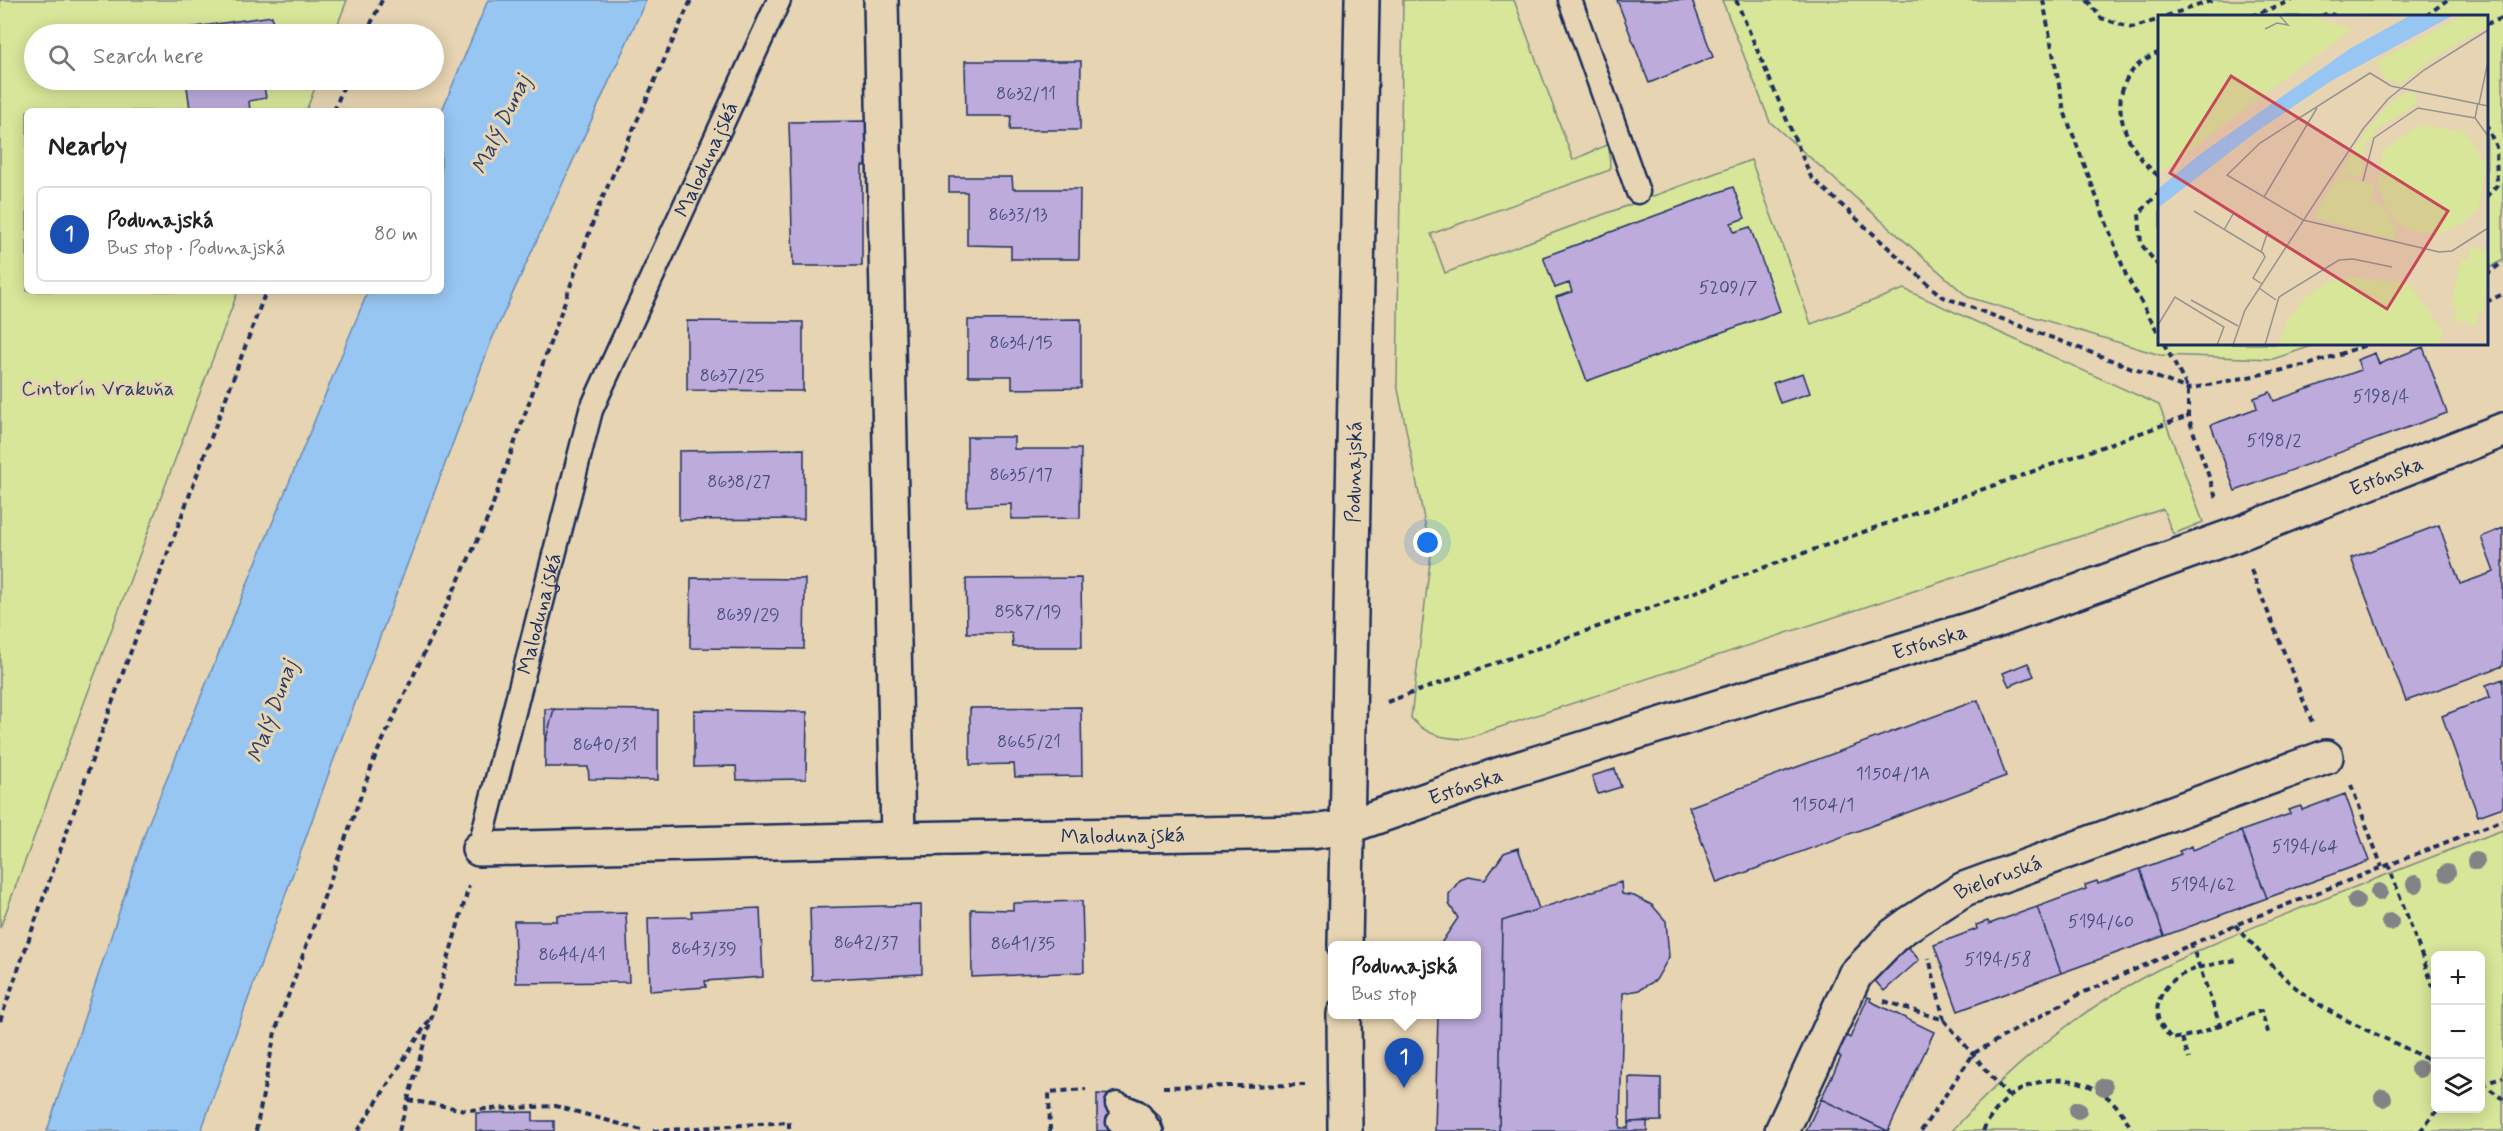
<!DOCTYPE html>
<html lang="en">
<head>
<meta charset="utf-8">
<style>
	:root { --surface:#fff; --page:#f6f6f6; --text:#222; --muted:#767676; --line:#e0e0e0; --accent:#d1495b }
	body { margin:0; font-family:Mynerve,sans-serif; background:var(--page); color:var(--text) }
	.controls { position:absolute; right:18px; bottom:18px; display:grid; overflow:hidden; border-radius:9px; box-shadow:0 3px 15px #0003 }
	.controls button { width:54px; height:54px; display:grid; place-items:center; padding:0; border:0; border-bottom:2px solid var(--line); background:var(--surface); color:var(--text); font:30px sans-serif }
	.you { position:absolute; left:1428px; top:543px; width:21px; height:21px; margin:-15px; border:4px solid #fff; border-radius:50%; background:#1a73e8; box-shadow:0 0 0 9px #1a73e833 }
	.badge { display:grid; place-items:center; width:39px; height:39px; border-radius:50%; background:var(--accent); color:#fff; font-size:20px; font-weight:700 }
	.pin { position:absolute; translate:-50% -50px; filter:drop-shadow(0 2px 3px #0008) }
	.pin::after { content:''; position:absolute; top:32px; width:21px; height:18px; background:inherit; clip-path:polygon(0 0,100% 0,50% 100%) }
	.popup { position:absolute; left:1328px; top:941px; width:153px; height:78px; box-sizing:border-box; display:grid; place-content:center; border-radius:9px; background:var(--surface); filter:drop-shadow(0 2px 4px #0005); font-size:20px; white-space:nowrap; color:var(--muted) }
	.popup b { font-size:22px; color:var(--text) }
	.popup::after { content:''; position:absolute; left:50%; top:100%; margin-left:-12px; border:12px solid transparent; border-top-color:var(--surface) }
	.list { margin:0; padding:0; list-style:none }
	h2 { display:flex; justify-content:space-between; align-items:center; height:78px; margin:0; padding:0 24px; font-size:26px }
	h2 small { font-size:20px; font-weight:400; color:var(--muted) }
	.list li { display:grid; grid-template-columns:39px 1fr auto; gap:18px; align-items:center; box-sizing:border-box; height:96px; margin:0 12px 12px; padding:0 12px; border:2px solid var(--line); border-radius:9px }
	.list b { display:block; font-size:22px; white-space:nowrap }
	.list p { margin:0; font-size:20px; white-space:nowrap; color:var(--muted) }
	.list em { font-size:20px; font-style:normal; color:var(--muted) }
	.icon { flex:none; width:33px; height:33px; fill:none; stroke:currentColor; stroke-width:2; stroke-linecap:round; stroke-linejoin:round }
	.map { position:relative; flex:none; width:2503px; height:1131px; overflow:hidden }
	.search { position:absolute; background:var(--surface); box-shadow:0 3px 15px #0003; left:24px; top:24px; width:420px; height:66px; display:flex; align-items:center; gap:15px; box-sizing:border-box; padding:0 21px; border-radius:33px; color:var(--muted); font-size:22px }
	.panel { position:absolute; background:var(--surface); box-shadow:0 3px 15px #0003; left:24px; top:108px; width:420px; height:186px; border-radius:9px }
	.map>svg:first-child { display:block }
	.green { fill:#d7e699; stroke:#798a7c; stroke-width:1.5; fill-rule:evenodd }
	.water { fill:#98c6f2; stroke:#668ab7; stroke-width:1.5 }
	.building { fill:#bdabdb; stroke:#1b2f5e; stroke-width:1.5 }
	.lines { fill:none; stroke-linecap:round; stroke-linejoin:round }
	.lane-casing { stroke:#1b2f5e; stroke-width:27 }
	.street-casing { stroke:#1b2f5e; stroke-width:38 }
	.path { stroke:#1b2f5e; stroke-width:4; stroke-dasharray:6 4.5; stroke-linecap:butt }
	.lane { stroke:#e6d4b2; stroke-width:22 }
	.street { stroke:#e6d4b2; stroke-width:33 }
	.tree { fill:#818387 }
	.labels { text-anchor:middle; stroke-width:6; stroke-linejoin:round; paint-order:stroke }
	.number-label { font-size:18px; fill:#444e7d }
	.street-label { font-size:21px; fill:#1b2f5e; stroke:#e6d4b2 }
	.park-label { font-size:21px; fill:#2e4164; stroke:#e6d4b2 }
	.water-label { font-size:22px; font-style:italic; fill:#283e6d; stroke:#e6d4b2 }
	.inset-road { fill:none; stroke:#959290; stroke-width:1.5 }
	.view { fill:#c8485b; fill-opacity:0.15; stroke:#c8485b; stroke-width:3 }
	.inset-edge { fill:none; stroke:#1b2f5e; stroke-width:3 }
</style>
</head>
<body>
<div class="map">
<svg width="2503" height="1131" viewBox="0 0 2503 1131">
	<rect width="100%" height="100%" fill="#e6d4b2"/>
	<filter id="ink" filterUnits="userSpaceOnUse"><feTurbulence type="fractalNoise" baseFrequency=".0167" numOctaves="2"/><feDisplacementMap in="SourceGraphic" scale="12" xChannelSelector="R" yChannelSelector="G"/><feConvolveMatrix kernelMatrix="1 2 1 2 8 2 1 2 1" color-interpolation-filters="sRGB"/></filter>
	<g filter="url(#ink)">
		<path class="green" d="M0,0H347L334,34H34V80H318L306,111H27V291H238L0,928Z
			M1403,0H1514L1573,160L1609,144L1610,170L1431,234L1445,273L1751,160L1811,324L1904,289L2159,405L2203,522L2173,534L2163,509L1464,739C1442,738 1426,735 1411,718L1431,554L1397,384Z
			M1722,0H2503V260L2487,270L2486,16H2160V344H2318L2273,359L2160,355L1968,297L1770,122Z
			M2503,830V1131H1952C2007,1071 2070,1017 2142,978C2194,950 2249,929 2304,907C2370,881 2436,855 2503,830ZM2436,956H2480V1108H2436Z"/>
		<path class="water" d="M488,0H646L492,339L331,767L201,1131H47L147,827L368,291H441V113Z"/>
		<path class="building" d="M1617,0H1692L1713,57L1649,83Z
			M272,16L273,28L256,31V34H161L160,32Z
			M965,61H1081L1080,130H1010L1011,116H966Z
			M186,80H263L266,98L249,101L250,111H207V107L190,109Z
			M870,121L869,165L862,166V266H793L789,122Z
			M949,177H1012L1013,189H1080L1079,259H1011V246L967,245V192H949Z
			M1733,187L1745,218L1731,223L1734,232L1750,227L1780,311L1587,381L1556,297L1572,292L1569,283L1555,288L1543,257Z
			M1081,319V388L1012,389V376H968V320Z
			M687,321L803,322V391L687,390Z
			M2423,347L2447,413L2235,491L2211,425L2257,408L2254,398L2270,392L2274,401L2361,370L2357,360L2375,353L2379,364Z
			M1803,373L1810,393L1780,403L1773,383Z
			M967,437H1014V449H1081L1080,518L1011,519V504L967,506Z
			M804,449V519L679,520V451Z
			M2439,525L2460,584L2494,572L2481,537L2503,528V666L2406,701L2351,558Z
			M691,578L805,579L804,649L690,648Z
			M1081,578L1082,647H1013L1012,633H967L966,579Z
			M2028,663L2034,676L2009,686L2003,673Z
			M2503,679V807L2478,816L2442,716L2490,697L2486,685Z
			M1978,700L2006,776L1717,883L1689,807Z
			M1081,707L1082,776L1015,777L1014,764L970,765V708Z
			M545,709H554L545,743Z
			M554,709L658,710V780L589,779L588,767H545V743Z
			M694,710L807,712L806,779L737,780L736,766L694,767Z
			M1615,769L1621,787L1598,794L1592,776Z
			M2345,794L2369,861L2267,898L2241,831L2290,814L2288,810L2301,806L2302,810Z
			M2241,831L2267,898L2164,936L2140,869L2181,854L2179,851L2192,846L2193,850Z
			M1518,848L1539,909L1502,921L1499,1131H1435L1438,1014H1476V946H1439L1458,918L1449,904V894L1460,880L1468,877L1485,880L1504,853Z
			M2140,869L2164,936L2061,973L2037,907L2086,889L2085,885L2097,881L2098,884Z
			M1621,882L1622,894L1634,896L1652,905L1666,921L1669,957L1656,980L1639,990L1623,993L1620,1128H1628L1629,1122L1647,1121V1131H1499L1502,921Z
			M1082,901L1084,972L972,977L971,909L1013,910V903Z
			M921,905L922,974L812,980L810,908Z
			M2037,907L2061,973L1958,1011L1934,945L1977,929L1976,925L1988,921L1989,924Z
			M760,908L763,977L705,981L706,987L650,991L648,918L692,917L691,911Z
			M626,913L629,982L516,983L514,921H557V915Z
			M1905,943L1919,960L1884,991L1870,975Z
			M1868,997L1871,998L1870,1001L1934,1032L1888,1131L1821,1099L1841,1057L1836,1054L1845,1035L1850,1038Z
			M1629,1077L1661,1078V1121L1629,1122Z
			M1097,1094L1132,1096L1142,1100L1160,1117L1165,1131H1097Z
			M1821,1099L1888,1131H1806Z
			M533,1112V1121H554V1131H476V1113Z"/>
		<g class="lines">
			<defs>
				<g id="lane">
					<path d="M1570,0L1638,192"/>
					<path id="s1" d="M479,849L591,410L779,0"/>
					<path d="M1117,1104L1139,1113L1151,1131"/>
					<path d="M1118,1122L1132,1131"/>
				</g>
				<g id="street">
					<path d="M881,0L898,839"/>
					<path id="s2" d="M479,849L898,839L1312,832L1347,827L1498,775L1993,622L2235,535L2503,430"/>
					<path id="s3" d="M1345,946L1362,0"/>
					<path d="M1344,1014L1345,1131"/>
					<path id="s4" d="M1782,1131L1855,975L1894,935L1909,924L1964,889L2326,757"/>
				</g>
			</defs>
			<use href="#lane" class="lane-casing"/>
			<use href="#street" class="street-casing"/>
			<path class="path" d="M1736,0L1811,177L1941,296L2188,389L2308,365L2369,344
				M2043,0L2064,111L2126,275L2160,336
				M2087,0L2101,18L2132,28L2160,19
				M2166,16L2214,0
				M2251,16L2293,0
				M2321,16L2329,13L2335,16
				M2426,16L2447,0
				M2486,24L2503,18
				M366,34L382,0
				M2160,52C2098,76 2117,144 2160,177
				M334,111L346,80
				M2486,124L2496,147L2497,185L2486,197
				M2160,191L2139,214L2141,244L2160,268
				M2486,275L2503,262
				M2486,302L2503,294
				M2164,344L2188,389V416L2217,500
				M2251,570L2312,722
				M1387,702L2188,416
				M2351,785L2382,867
				M2388,864L2436,994
				M2235,925C2258,950 2280,977 2308,997C2347,1025 2394,1040 2436,1064
				M2191,943L2220,1025L2261,1011L2269,1035
				M1884,1001L1944,1020L1929,958
				M1944,1020L2008,1096
				M0,1021L122,675L266,291
				M2220,1025L2197,1034L2172,1039C2160,1026 2153,1016 2160,998C2172,969 2209,965 2237,960
				M2182,1038L2189,1059
				M2481,1083L2503,1077
				M2482,1083L2503,1099
				M1163,1087L1305,1085
				M408,1100L466,1110L556,1106L645,1131
				M256,1131L275,1032L375,757L488,518L598,208L691,0
				M358,1131L429,1020
				M399,1131L469,886
				M653,1131L789,1122V1131
				M1050,1131L1049,1092L1086,1089
				M1921,1131L1974,1053L2080,994L2235,925L2503,820
				M1983,1131C2014,1064 2102,1061 2132,1131
				M2420,1131L2440,1108"/>
			<use href="#lane" class="lane"/>
			<use href="#street" class="street"/>
		</g>
		<g class="tree">
			<circle cx="2476" cy="861" r="9"/>
			<circle cx="2447" cy="873" r="9"/>
			<circle cx="2415" cy="884" r="9"/>
			<circle cx="2379" cy="892" r="9"/>
			<circle cx="2356" cy="901" r="9"/>
			<circle cx="2390" cy="922" r="9"/>
			<circle cx="2419" cy="1069" r="9"/>
			<circle cx="2104" cy="1087" r="9"/>
			<circle cx="2383" cy="1098" r="9"/>
			<circle cx="2078" cy="1110" r="9"/>
		</g>
	</g>
	<g class="labels">
		<g class="number-label">
			<text x="1026" y="99">8632/11</text>
			<text x="1018" y="220">8633/13</text>
			<text x="1728" y="293">5209/7</text>
			<text x="1021" y="348">8634/15</text>
			<text x="732" y="381">8637/25</text>
			<text x="2381" y="402">5198/4</text>
			<text x="2274" y="446">5198/2</text>
			<text x="1021" y="480">8635/17</text>
			<text x="739" y="487">8638/27</text>
			<text x="1028" y="617">8587/19</text>
			<text x="748" y="620">8639/29</text>
			<text x="1029" y="747">8665/21</text>
			<text x="605" y="750">8640/31</text>
			<text x="1893" y="779">11504/1A</text>
			<text x="1823" y="810">11504/1</text>
			<text x="2305" y="852">5194/64</text>
			<text x="2203" y="890">5194/62</text>
			<text x="2101" y="927">5194/60</text>
			<text x="866" y="948">8642/37</text>
			<text x="1023" y="949">8641/35</text>
			<text x="704" y="954">8643/39</text>
			<text x="572" y="960">8644/41</text>
			<text x="1998" y="965">5194/58</text>
		</g>
		<g class="street-label">
			<text dy="7" stroke="none"><textPath href="#s1" startOffset="729">Malodunajská</textPath></text>
			<text dy="7" stroke="none"><textPath href="#s3" startOffset="474">Podunajská</textPath></text>
			<text dy="7" stroke="none"><textPath href="#s2" startOffset="1966">Estónska</textPath></text>
			<text dy="7" stroke="none"><textPath href="#s1" startOffset="243">Malodunajská</textPath></text>
			<text dy="7" stroke="none"><textPath href="#s2" startOffset="1480">Estónska</textPath></text>
			<text dy="7" stroke="none"><textPath href="#s2" startOffset="994">Estónska</textPath></text>
			<text dy="7" stroke="none"><textPath href="#s2" startOffset="644">Malodunajská</textPath></text>
			<text dy="7" stroke="none"><textPath href="#s4" startOffset="348">Bieloruská</textPath></text>
		</g>
		<g class="park-label">
			<text x="98" y="395">Cintorín Vrakuňa</text>
		</g>
		<g class="water-label">
			<text transform="translate(500 124) rotate(-64)" y="8">Malý Dunaj</text>
			<text transform="translate(271 711) rotate(-70)" y="8">Malý Dunaj</text>
		</g>
	</g>
	<g transform="translate(2158 15)">
		<rect width="330" height="330" fill="#e6d4b2"/>
		<path d="M0,0H150L194,14L0,159ZM306,0H330V11L283,38L243,68L228,64L218,47ZM249,77L259,80L258,90L216,115L218,119L207,127L203,162L185,158L184,162L216,169L213,186L222,189L238,212L236,225L160,204L157,199L206,119L231,89ZM262,110L307,117L329,151L320,194L304,208L281,219L251,215L241,208L228,193L220,167L226,134ZM312,232L330,236L326,298L293,291L303,244L310,245ZM192,262L251,269L284,316L281,330H121L129,306L148,282L169,268ZM299,293L320,298L318,310L296,305Z" fill="#d7e699"/>
		<path d="M253,0H296L173,66L98,117L0,193V174L41,140L193,33Z" fill="#98c6f2"/>
		<path class="inset-road" d="M107,14L119,8L130,10L121,0M320,88L317,103L330,121M321,89L330,46M330,91L233,71L212,58L102,128L69,160L145,205L281,237L294,236L330,213M205,166L216,123L260,93L317,103M106,182L159,93M36,196L105,238L107,242L95,263L104,269M66,215L75,199M103,237L110,216M101,273L118,285M33,285L80,311M0,310L17,282L66,312L59,330M75,330L87,295L205,114L230,84L266,55L330,15M107,330L121,282L181,245L195,244L234,252"/>
		<path class="view" d="M73,61L290,196L229,294L12,158Z"/>
		<rect width="330" height="330" class="inset-edge"/>
	</g>
</svg>
<div class="controls">
<button>+</button>
<button>−</button>
<button><svg class="icon" aria-label="layers" viewBox="0 0 24 24"><path d="M12 4l9 5-9 5-9-5zM3 14l9 5 9-5"/></svg></button>
</div>
<div class="you"></div>
<div class="pin badge" style="left:1404px;top:1088px;background:#1a4fb4">1</div>
<div class="popup"><b>Podunajská</b>Bus stop</div>
<div class="search"><svg class="icon" aria-label="search" viewBox="0 0 24 24"><circle cx="10" cy="10" r="6"/><path d="M15 15l6 6"/></svg>Search here</div>
<section class="panel">
<h2>Nearby<small></small></h2>
<ul class="list">
<li><span class="badge" style="background:#1a4fb4">1</span><div><b>Podunajská</b><p>Bus stop · Podunajská</p></div><em>80 m</em></li>
</ul>
</section>
</div>
</body>
</html>
